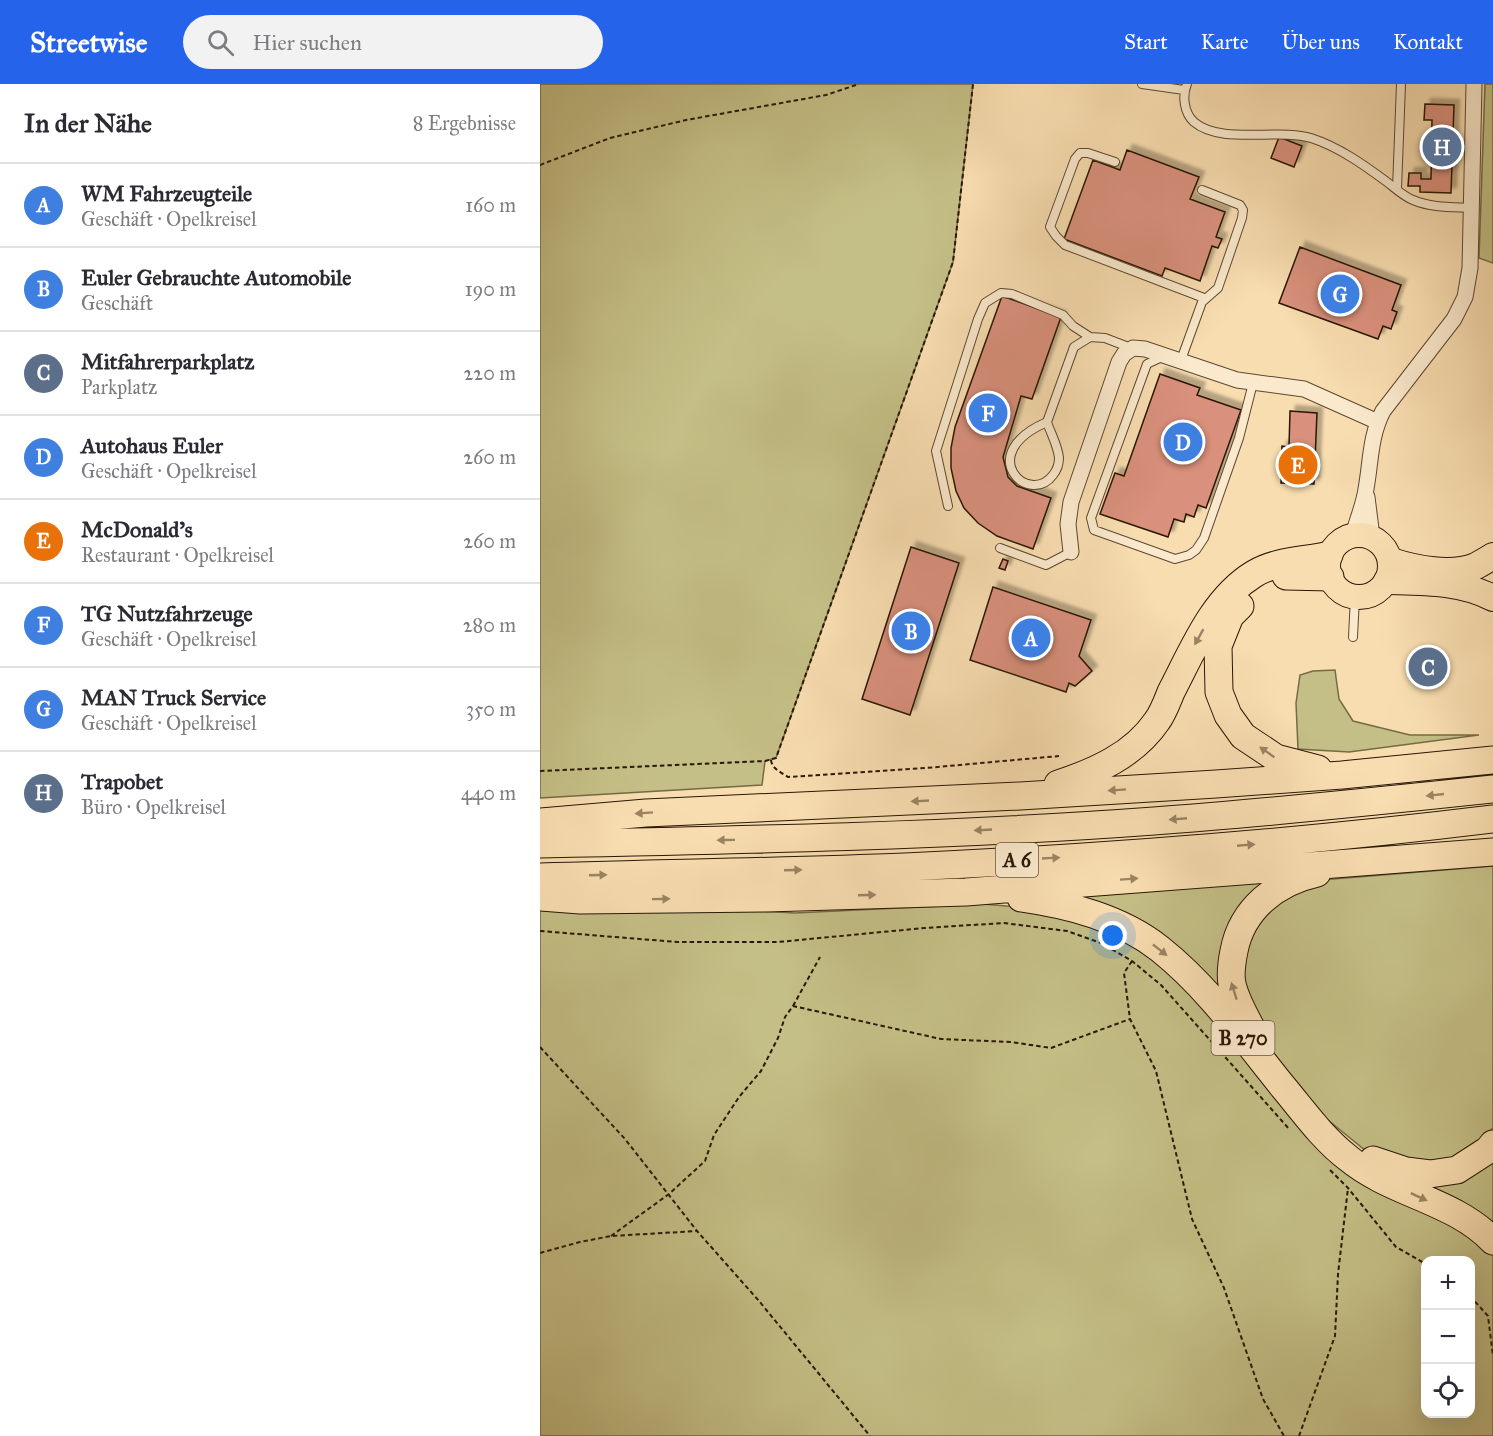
<!DOCTYPE html>
<html lang="de">
<head>
<meta charset="utf-8">
<style>
	:root { --surface:#fff; --page:#f2f2f3; --text:#2b2b33; --muted:#7c7c81; --line:#e1e1e2; --accent:#2563eb }
	body { margin:0; font-family:"IM FELL Great Primer",serif; background:var(--page); color:var(--text) }
	.controls { position:absolute; right:18px; bottom:18px; display:grid; overflow:hidden; border-radius:12px; box-shadow:0 6px 24px #0002 }
	.controls button { width:54px; height:54px; display:grid; place-items:center; padding:0; border:0; border-bottom:2px solid var(--line); background:var(--surface); color:var(--text); font:30px sans-serif }
	.you { position:absolute; left:573px; top:852px; width:21px; height:21px; margin:-15px; border:4px solid #fff; border-radius:50%; background:#1a73e8; box-shadow:0 0 0 9px #1a73e833 }
	.badge { display:grid; place-items:center; width:39px; height:39px; border-radius:50%; background:var(--accent); color:#fff; font-size:20px; font-weight:700 }
	.pin { position:absolute; translate:-50% -50%; border:3px solid #fff; box-shadow:0 2px 6px #0006 }
	.list { margin:0; padding:0; list-style:none }
	h2 { display:flex; justify-content:space-between; align-items:center; height:78px; margin:0; padding:0 24px; font-size:26px }
	h2 small { font-size:20px; font-weight:400; color:var(--muted) }
	.list li { display:grid; grid-template-columns:39px 1fr auto; gap:18px; align-items:center; box-sizing:border-box; height:84px; padding:0 24px; border-top:2px solid var(--line) }
	.list b { display:block; font-size:22px; white-space:nowrap }
	.list p { margin:0; font-size:20px; white-space:nowrap; color:var(--muted) }
	.list em { font-size:20px; font-style:normal; color:var(--muted) }
	.icon { flex:none; width:33px; height:33px; fill:none; stroke:currentColor; stroke-width:2; stroke-linecap:round; stroke-linejoin:round }
	.map { position:relative; flex:none; width:953px; height:1352px; overflow:hidden }
	header { display:flex; align-items:center; gap:36px; box-sizing:border-box; height:84px; padding:0 30px; background:var(--accent); color:#fff }
	header strong { font-size:28px }
	nav { display:flex; gap:33px; margin-inline-start:auto; font-size:21px }
	.search { width:420px; height:54px; background:var(--page); display:flex; align-items:center; gap:15px; box-sizing:border-box; padding:0 21px; border-radius:33px; color:var(--muted); font-size:22px }
	main { display:flex }
	aside { flex:1; background:var(--surface) }
	.map>svg:first-child { display:block }
	.green { fill:#c4bf86; stroke:#766b46; stroke-width:1.5; fill-rule:evenodd }
	.building { fill:#d9907c; stroke:#291705; stroke-width:1.5; filter:url(#shadow) }
	.lines { fill:none; stroke-linecap:round; stroke-linejoin:round }
	.service-casing { stroke:#5d4830; stroke-width:10 }
	.minor-casing { stroke:#5d4830; stroke-width:17 }
	.primary-casing { stroke:#291705; stroke-width:26 }
	.trunk-casing { stroke:#291705; stroke-width:28 }
	.motorway-casing { stroke:#291705; stroke-width:29 }
	.path { stroke:#291705; stroke-width:2; stroke-dasharray:4.5 3; stroke-linecap:butt }
	.service { stroke:#fae9cc; stroke-width:8 }
	.minor { stroke:#fae9cc; stroke-width:15 }
	.primary { stroke:#f8ddb0; stroke-width:24 }
	.trunk { stroke:#f8ddb0; stroke-width:26 }
	.motorway { stroke:#f8ddb0; stroke-width:27 }
	.oneway { fill:#9b8463 }
	.labels { text-anchor:middle; stroke-width:6; stroke-linejoin:round; paint-order:stroke }
	.shield { fill:#fae9cc; stroke:#685641; stroke-width:1.5 }
	.shield-label { font-size:20px; font-weight:bold; fill:#291705 }
</style>
</head>
<body>
<header>
<strong>Streetwise</strong>
<div class="search"><svg class="icon" aria-label="search" viewBox="0 0 24 24"><circle cx="10" cy="10" r="6"/><path d="M15 15l6 6"/></svg>Hier suchen</div>
<nav><a>Start</a><a>Karte</a><a>Über uns</a><a>Kontakt</a></nav>
</header>
<main>
<aside>
<h2>In der Nähe<small>8 Ergebnisse</small></h2>
<ul class="list">
<li><span class="badge" style="background:#3f7fe0">A</span><div><b>WM Fahrzeugteile</b><p>Geschäft · Opelkreisel</p></div><em>160 m</em></li>
<li><span class="badge" style="background:#3f7fe0">B</span><div><b>Euler Gebrauchte Automobile</b><p>Geschäft</p></div><em>190 m</em></li>
<li><span class="badge" style="background:#5c6f8a">C</span><div><b>Mitfahrerparkplatz</b><p>Parkplatz</p></div><em>220 m</em></li>
<li><span class="badge" style="background:#3f7fe0">D</span><div><b>Autohaus Euler</b><p>Geschäft · Opelkreisel</p></div><em>260 m</em></li>
<li><span class="badge" style="background:#e8710a">E</span><div><b>McDonald's</b><p>Restaurant · Opelkreisel</p></div><em>260 m</em></li>
<li><span class="badge" style="background:#3f7fe0">F</span><div><b>TG Nutzfahrzeuge</b><p>Geschäft · Opelkreisel</p></div><em>280 m</em></li>
<li><span class="badge" style="background:#3f7fe0">G</span><div><b>MAN Truck Service</b><p>Geschäft · Opelkreisel</p></div><em>350 m</em></li>
<li><span class="badge" style="background:#5c6f8a">H</span><div><b>Trapobet</b><p>Büro · Opelkreisel</p></div><em>440 m</em></li>
</ul>
</aside>
<div class="map">
<svg width="953" height="1352" viewBox="0 0 953 1352">
	<defs>
		<filter id="shadow"><feDropShadow dx="5.5" dy="-5.5" stdDeviation="1.5" flood-color="#0004"/></filter>
	</defs>
	<rect width="100%" height="100%" fill="#f8ddb0"/>
	<filter id="stains"><feTurbulence type="fractalNoise" baseFrequency=".00333" numOctaves="4"/><feColorMatrix values="0 0 0 0 .2 0 0 0 0 .09 0 0 0 0 .02 0 0 0 .5 -.17"/></filter>
	<radialGradient id="worn" r=".72"><stop offset=".6" stop-color="#630" stop-opacity="0"/><stop offset="1" stop-color="#630" stop-opacity=".3"/></radialGradient>
	<path class="green" d="M0,0H433L413,178L236,674L225,677L222,701L0,714Z
		M945,0H953V179L939,174Z
		M795,586L799,615L813,637L870,651H939L809,668L758,665L756,619L760,591L773,587Z
		M953,782V1044L932,1064L898,1081L826,1067L788,1036L737,974L717,945L701,903L707,857L730,821L781,796Z
		M731,794L685,912L513,808Z
		M443,820L523,827L616,870L777,1054L890,1122L953,1167V1352H0V825H174L255,829ZM886,1176H930V1330H886Z
		M953,1072V1148L880,1099Z"/>
	<path class="building" d="M885,20L914,21L911,109L880,108V102H868L869,89H881V95H891L892,36H884Z
		M739,53L762,62L754,83L731,74Z
		M587,66L659,93L650,115L685,128L676,153L682,155L678,164L672,162L660,197L625,184L622,192L524,155L553,76L580,86Z
		M760,163L861,201L852,226L857,228L851,245L843,242L838,255L739,219Z
		M462,212L521,233L492,315L481,312L463,373L468,393L477,402L511,414L493,465L457,452L438,439L424,424L416,407L411,384V364L415,343Z
		M620,290L660,304L657,311L701,326L666,424L658,421L654,433L646,430L644,438L634,435L628,453L560,430L575,389L584,392Z
		M750,327L777,329L774,400L741,399L742,362L749,363Z
		M371,463L419,479L370,631L322,615Z
		M463,475L468,477L465,486L459,484Z
		M453,503L551,536L539,572L552,587L535,602L529,599L526,608L430,576Z"/>
	<g class="lines">
		<defs>
			<path id="service" d="M602,0L644,6
				M647,0C642,12 644,29 654,38C681,61 738,44 771,54C799,63 824,81 847,98C855,104 863,112 873,116C892,124 911,123 932,124
				M575,78L548,69H540L535,75L510,143L516,152L525,161L664,214
				M857,105L861,0
				M622,273L607,280L551,434L554,446L635,475L649,471L656,466L664,454L699,354L713,299
				M641,276L662,218L678,204L702,134L703,126L700,121L662,106
				M507,338C433,370 489,423 513,391C517,386 519,380 519,374C518,362 511,350 507,338L534,263L550,253L565,254L591,264
				M408,422L396,367L438,235L445,219L461,209L472,210L523,231L533,242L550,253
				M460,464L506,481L531,468
				M813,553L815,513"/>
			<path id="minor" d="M827,413L832,453
				M813,451C817,436 824,420 826,405C831,377 830,352 843,327L914,235L925,213L930,184L934,0
				M531,468L528,440L531,418L579,278L584,270L593,264L605,265L697,296L764,305L838,338"/>
			<path id="primary" d="M788 482a31 31 0 1 1 62 0a31 31 0 1 1-62 0Z"/>
			<path id="trunk" d="M851,477C876,485 911,492 936,482C942,479 948,475 953,472
				M847,497C883,498 920,497 953,514"/>
			<path id="motorway" d="M746,492L790,493
				M700,522L690,532L678,562L679,608L688,631L703,652L736,674L778,685
				M518,700C555,688 594,671 617,637C623,629 627,618 631,608C653,566 673,515 714,490C737,476 765,477 789,471
				M0,738L106,729L480,712L676,700L802,691L953,676
				M0,760C205,756 410,752 614,737C727,729 840,717 953,705
				M0,793C121,789 243,788 365,783C561,774 757,759 953,735
				M0,813L40,816L227,814L426,808L953,768
				M481,814C530,821 581,834 620,865C669,904 705,956 744,1004C764,1028 783,1055 808,1074C851,1110 914,1116 953,1157
				M715,951C706,934 696,918 692,900C690,890 692,877 694,867C702,825 736,798 777,789
				M833,1076L866,1087L890,1090L917,1086L948,1066L953,1060"/>
		</defs>
		<use href="#service" class="service-casing"/>
		<use href="#minor" class="minor-casing"/>
		<use href="#primary" class="primary-casing"/>
		<use href="#trunk" class="trunk-casing"/>
		<use href="#motorway" class="motorway-casing"/>
		<path class="path" d="M0,81L70,54L146,36L286,11L319,0
			M231,676C232,685 241,688 248,693L386,684L519,672
			M0,687L225,677L236,674L413,178L433,0
			M0,847L137,858H238L384,844L464,839L527,847L561,859L592,877L621,901L750,1046
			M592,877L584,889L590,935L616,987L652,1135L684,1204L723,1315L744,1352
			M253,922L280,873
			M0,963L85,1055L157,1147L219,1217L330,1352
			M790,1086L808,1104L856,1163L886,1180
			M71,1152L129,1110L165,1077L174,1051L199,1013L221,987L238,954L245,933L253,922L401,955L471,958L511,964L590,935
			M0,1169L40,1158L71,1152L157,1147
			M930,1212L948,1232L953,1272
			M759,1352L795,1252L798,1190L808,1104"/>
		<use href="#service" class="service"/>
		<use href="#minor" class="minor"/>
		<use href="#primary" class="primary"/>
		<use href="#trunk" class="trunk"/>
		<use href="#motorway" class="motorway"/>
	</g>
	<defs><path id="oneway-solid" d="M-6-.8H1V-3.2L6.5 0L1 3.2V.8H-6Z" transform="scale(1.5)"/></defs>
	<g class="oneway">
		<use href="#oneway-solid" transform="translate(659 553) rotate(119)"/>
		<use href="#oneway-solid" transform="translate(727 668) rotate(-145)"/>
		<use href="#oneway-solid" transform="translate(577 706) rotate(176)"/>
		<use href="#oneway-solid" transform="translate(895 711) rotate(174)"/>
		<use href="#oneway-solid" transform="translate(380 717) rotate(177)"/>
		<use href="#oneway-solid" transform="translate(104 729) rotate(176)"/>
		<use href="#oneway-solid" transform="translate(638 735) rotate(175)"/>
		<use href="#oneway-solid" transform="translate(443 746) rotate(177)"/>
		<use href="#oneway-solid" transform="translate(186 756) rotate(179)"/>
		<use href="#oneway-solid" transform="translate(706 761) rotate(-5)"/>
		<use href="#oneway-solid" transform="translate(511 774) rotate(-3)"/>
		<use href="#oneway-solid" transform="translate(253 786) rotate(-2)"/>
		<use href="#oneway-solid" transform="translate(58 791) rotate(-2)"/>
		<use href="#oneway-solid" transform="translate(589 795) rotate(-4)"/>
		<use href="#oneway-solid" transform="translate(327 811) rotate(-2)"/>
		<use href="#oneway-solid" transform="translate(121 815) rotate(-1)"/>
		<use href="#oneway-solid" transform="translate(620 866) rotate(38)"/>
		<use href="#oneway-solid" transform="translate(694 907) rotate(-107)"/>
		<use href="#oneway-solid" transform="translate(879 1113) rotate(25)"/>
	</g>
	<g class="labels">
		<g class="shield">
			<rect x="456" y="759" width="42" height="34" rx="4.5"/>
			<rect x="671.5" y="937" width="63" height="34" rx="4.5"/>
		</g>
		<g class="shield-label">
			<text x="477" y="783">A 6</text>
			<text x="703" y="961">B 270</text>
		</g>
	</g>
	<rect width="100%" height="100%" filter="url(#stains)"/>
	<rect width="100%" height="100%" fill="url(#worn)"/>
</svg>
<div class="controls">
<button>+</button>
<button>−</button>
<button><svg class="icon" aria-label="locate" viewBox="0 0 24 24"><circle cx="12" cy="12" r="6"/><path d="M12 2v4M12 18v4M2 12h4M18 12h4"/></svg></button>
</div>
<div class="you"></div>
<div class="pin badge" style="left:491px;top:554px;background:#3f7fe0">A</div>
<div class="pin badge" style="left:371px;top:547px;background:#3f7fe0">B</div>
<div class="pin badge" style="left:888px;top:583px;background:#5c6f8a">C</div>
<div class="pin badge" style="left:643px;top:358px;background:#3f7fe0">D</div>
<div class="pin badge" style="left:758px;top:381px;background:#e8710a">E</div>
<div class="pin badge" style="left:448px;top:329px;background:#3f7fe0">F</div>
<div class="pin badge" style="left:800px;top:210px;background:#3f7fe0">G</div>
<div class="pin badge" style="left:902px;top:63px;background:#5c6f8a">H</div>
</div>
</main>
</body>
</html>
